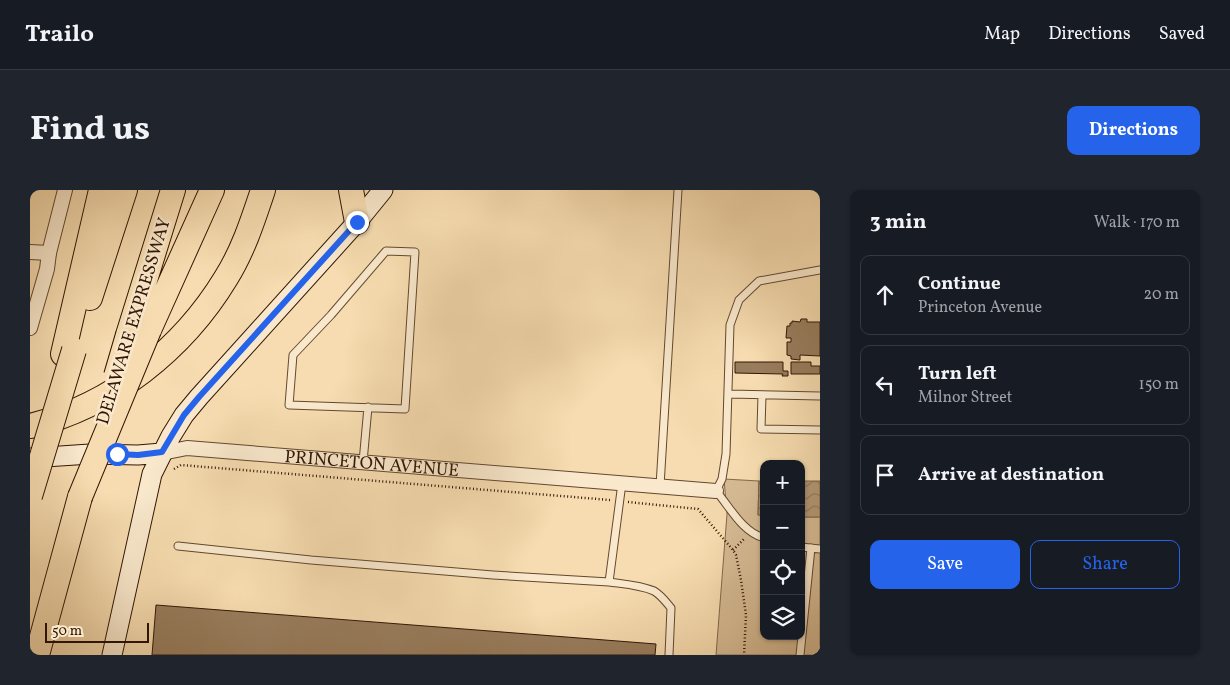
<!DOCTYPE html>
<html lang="en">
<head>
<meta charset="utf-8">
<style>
	:root { --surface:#171b24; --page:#20242c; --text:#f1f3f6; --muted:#9ea1a6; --line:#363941; --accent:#2563eb }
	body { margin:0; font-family:Vollkorn,serif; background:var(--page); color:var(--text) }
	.controls { position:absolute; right:15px; bottom:15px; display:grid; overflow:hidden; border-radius:10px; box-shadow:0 1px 4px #0004 }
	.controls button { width:45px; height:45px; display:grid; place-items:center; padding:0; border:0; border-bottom:1px solid var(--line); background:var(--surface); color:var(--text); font:25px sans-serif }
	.scale { position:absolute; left:15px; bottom:12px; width:104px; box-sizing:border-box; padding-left:5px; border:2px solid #321604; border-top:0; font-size:14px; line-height:18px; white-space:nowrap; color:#321604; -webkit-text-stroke:4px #f9e8cc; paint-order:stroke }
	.stop { position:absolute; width:15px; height:15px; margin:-11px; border:4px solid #2563eb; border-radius:50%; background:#fff }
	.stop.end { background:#2563eb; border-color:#fff; box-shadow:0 1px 5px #0008 }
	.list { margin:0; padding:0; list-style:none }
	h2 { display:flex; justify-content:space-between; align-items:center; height:65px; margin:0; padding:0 20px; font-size:21px }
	h2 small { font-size:16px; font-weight:400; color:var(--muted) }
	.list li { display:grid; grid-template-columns:32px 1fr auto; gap:15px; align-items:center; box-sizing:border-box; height:80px; margin:0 10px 10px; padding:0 10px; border:1px solid var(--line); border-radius:10px }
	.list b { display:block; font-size:19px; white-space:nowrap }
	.list p { margin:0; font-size:16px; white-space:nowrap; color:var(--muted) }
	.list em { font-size:16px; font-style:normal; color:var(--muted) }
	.actions { display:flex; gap:10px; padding:15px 20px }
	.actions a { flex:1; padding:11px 0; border:1px solid var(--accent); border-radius:10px; text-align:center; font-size:18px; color:var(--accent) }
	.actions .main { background:var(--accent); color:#fff }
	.icon { flex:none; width:28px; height:28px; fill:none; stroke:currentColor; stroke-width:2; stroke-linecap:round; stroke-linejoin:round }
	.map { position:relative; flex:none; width:790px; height:465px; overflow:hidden; border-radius:10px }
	header { display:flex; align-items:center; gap:30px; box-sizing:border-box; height:70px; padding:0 25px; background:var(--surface); border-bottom:1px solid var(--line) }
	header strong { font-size:24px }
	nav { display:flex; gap:28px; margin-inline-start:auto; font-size:18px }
	.intro { display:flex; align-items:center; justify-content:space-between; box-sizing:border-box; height:120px; padding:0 30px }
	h1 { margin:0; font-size:35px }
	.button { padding:12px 22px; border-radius:10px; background:var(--accent); color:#fff; font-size:18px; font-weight:700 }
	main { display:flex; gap:30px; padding:0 30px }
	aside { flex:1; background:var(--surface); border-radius:10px; box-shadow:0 1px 4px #0004 }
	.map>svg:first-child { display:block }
	.green { fill:#d5ba93; stroke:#84684c }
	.water { fill:url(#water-waves); stroke:#7f6548 }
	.building { fill:#987d5d; stroke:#321604 }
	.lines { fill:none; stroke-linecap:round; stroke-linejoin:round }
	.service-casing { stroke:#63482f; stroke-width:9 }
	.minor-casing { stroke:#63482f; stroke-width:16 }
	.secondary-casing { stroke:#321604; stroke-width:21 }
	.motorway-casing { stroke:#321604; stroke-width:26 }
	.path { stroke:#321604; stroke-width:2.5; stroke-dasharray:1 2.5; stroke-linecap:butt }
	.service { stroke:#f9e8cc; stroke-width:7 }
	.minor { stroke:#f9e8cc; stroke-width:14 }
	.secondary { stroke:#f9e8cc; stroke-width:19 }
	.motorway { stroke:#f6dcb0; stroke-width:24 }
	.motorway-bridge-casing { stroke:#321604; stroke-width:26; stroke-linecap:butt }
	.motorway-bridge { stroke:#f6dcb0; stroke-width:24 }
	.route { stroke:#2563eb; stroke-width:6 }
	.labels { text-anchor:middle; stroke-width:5; stroke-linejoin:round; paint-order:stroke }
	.street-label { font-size:18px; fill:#321604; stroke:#f9e8cc }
</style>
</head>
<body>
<header>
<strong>Trailo</strong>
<nav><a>Map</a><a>Directions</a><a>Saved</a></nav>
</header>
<div class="intro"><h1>Find us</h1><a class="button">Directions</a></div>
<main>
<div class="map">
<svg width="790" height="465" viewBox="0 0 790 465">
	<defs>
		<pattern id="water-waves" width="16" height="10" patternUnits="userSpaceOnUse" patternTransform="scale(1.25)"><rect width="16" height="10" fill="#b39976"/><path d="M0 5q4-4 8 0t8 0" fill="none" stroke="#927c5f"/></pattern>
	</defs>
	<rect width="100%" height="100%" fill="#f6dcb0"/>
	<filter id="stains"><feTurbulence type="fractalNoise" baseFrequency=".004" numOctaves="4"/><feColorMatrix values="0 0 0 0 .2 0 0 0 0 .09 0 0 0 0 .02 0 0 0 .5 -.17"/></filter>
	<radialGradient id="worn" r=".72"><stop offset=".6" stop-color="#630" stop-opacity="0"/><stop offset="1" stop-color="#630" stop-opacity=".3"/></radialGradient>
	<path class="green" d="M694,289L729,291L728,325H734V446H771V327H790V465H686L697,324Z"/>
	<path class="water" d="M729,291H734V325H728Z
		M771,291H790V327H771Z"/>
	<path class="building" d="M771,129H777V132H790V166L770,165V170L761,169V166L757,165V152H761V148H756L757,136H760V133H762V131L770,132Z
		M705,172H753V181H758V186H752L753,184L705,183Z
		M761,172H781V176H790V184H761Z
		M126,415L626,454L625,465H122Z"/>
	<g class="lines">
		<defs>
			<path id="service" d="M356,61L385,62L375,219L259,215L263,165L301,125Z
				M699,204L790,206
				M732,205L731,239L790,240
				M333,272L338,217
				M630,296L648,0
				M734,348C712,342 700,317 686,301L692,289L696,264L700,135L709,110L729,91L790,80
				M148,356L281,370L463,385L579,392L592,293
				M771,357L790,359
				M579,392C593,394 610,395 624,401C631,405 636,412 641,418L639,465
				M770,465L781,358"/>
			<g id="minor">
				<path d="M0,62L19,63"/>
				<path d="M0,138L17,79L19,63L35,0"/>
				<path id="s1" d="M132,263L157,258L686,301"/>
			</g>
			<path id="secondary" d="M0,268L60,264L108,265L132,263
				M82,465L122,284L141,246L154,225L169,207L327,32L353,0"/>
			<path id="motorway" d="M321,0L327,32
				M60,108L95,0
				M119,140L182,0
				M98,145L143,0
				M33,164L71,0
				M0,236C82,216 153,159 196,88C213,61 223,30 233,0
				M7,465L50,307"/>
		</defs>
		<use href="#service" class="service-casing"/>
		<use href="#minor" class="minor-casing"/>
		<use href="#secondary" class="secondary-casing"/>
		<use href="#motorway" class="motorway-casing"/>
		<path class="path" d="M144,279L151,275L580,310
			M598,312L668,319L703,360L706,365L711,390L716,425L714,465
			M703,360L715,348"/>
		<use href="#service" class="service"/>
		<use href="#minor" class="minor"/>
		<use href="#secondary" class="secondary"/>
		<use href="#motorway" class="motorway"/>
		<defs>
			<path id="motorway-bridge" d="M86,186L98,145
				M0,306L44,160
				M50,307L119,140"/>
		</defs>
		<use href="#motorway-bridge" class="motorway-bridge-casing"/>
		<use href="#motorway-bridge" class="motorway-bridge"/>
	</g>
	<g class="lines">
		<path class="route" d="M87,264L108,265L132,262L154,225L169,207L327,32"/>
	</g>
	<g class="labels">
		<g class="street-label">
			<text transform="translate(103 131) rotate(-73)" y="6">DELAWARE EXPRESSWAY</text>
			<text dy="6" stroke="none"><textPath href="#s1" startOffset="211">PRINCETON AVENUE</textPath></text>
		</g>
	</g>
	<rect width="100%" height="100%" filter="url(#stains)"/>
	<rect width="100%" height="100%" fill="url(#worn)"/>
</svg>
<div class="controls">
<button>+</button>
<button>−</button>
<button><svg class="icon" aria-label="locate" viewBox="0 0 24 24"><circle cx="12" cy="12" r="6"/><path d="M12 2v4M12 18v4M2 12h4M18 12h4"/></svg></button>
<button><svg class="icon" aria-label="layers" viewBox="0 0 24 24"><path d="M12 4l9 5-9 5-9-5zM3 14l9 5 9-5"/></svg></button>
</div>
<div class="scale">50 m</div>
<div class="stop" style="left:87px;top:264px"></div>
<div class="stop end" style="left:327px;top:32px"></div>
</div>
<aside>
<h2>3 min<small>Walk · 170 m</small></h2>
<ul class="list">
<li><svg class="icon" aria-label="ahead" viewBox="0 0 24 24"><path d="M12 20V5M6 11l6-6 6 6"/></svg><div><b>Continue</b><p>Princeton Avenue</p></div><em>20 m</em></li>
<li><svg class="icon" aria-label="left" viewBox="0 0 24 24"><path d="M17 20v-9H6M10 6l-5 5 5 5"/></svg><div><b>Turn left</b><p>Milnor Street</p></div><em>150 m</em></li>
<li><svg class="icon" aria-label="arrive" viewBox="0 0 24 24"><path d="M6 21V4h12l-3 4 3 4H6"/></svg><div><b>Arrive at destination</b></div></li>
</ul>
<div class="actions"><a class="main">Save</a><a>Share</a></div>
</aside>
</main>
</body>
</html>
